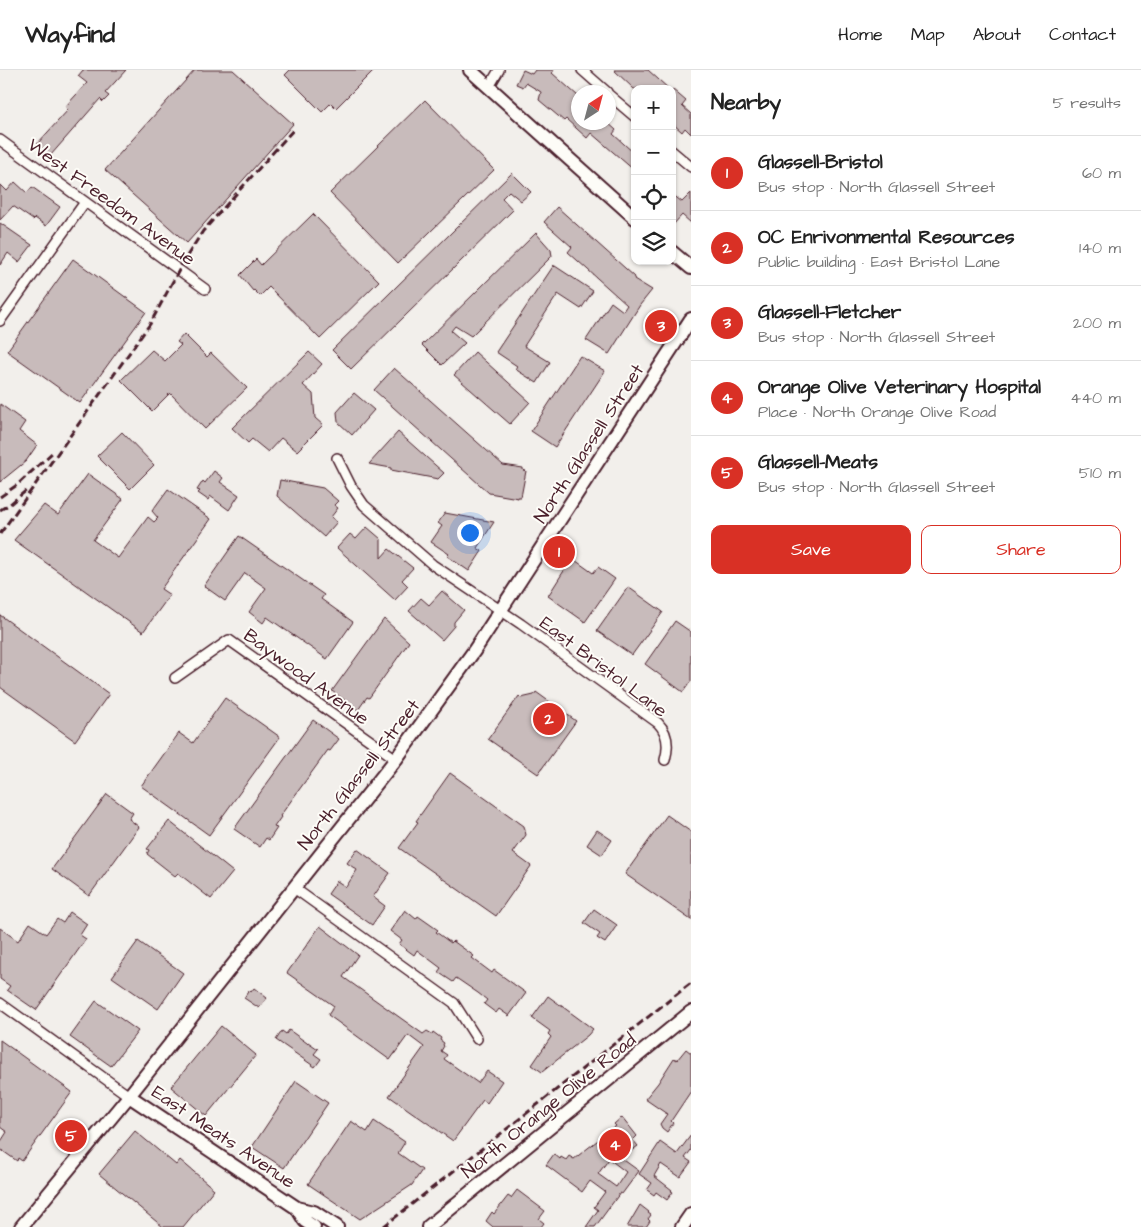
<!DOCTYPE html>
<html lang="en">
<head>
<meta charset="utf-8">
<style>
	:root { --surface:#fff; --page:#f6f6f6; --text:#222; --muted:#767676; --line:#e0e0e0; --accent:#d93025 }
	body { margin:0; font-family:"Architects Daughter",sans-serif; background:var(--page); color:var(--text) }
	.controls { position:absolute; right:15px; top:15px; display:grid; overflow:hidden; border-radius:10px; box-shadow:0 1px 4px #0004 }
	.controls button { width:45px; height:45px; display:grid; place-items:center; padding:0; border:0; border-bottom:1px solid var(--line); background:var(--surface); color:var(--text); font:25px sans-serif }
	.compass { position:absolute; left:571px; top:15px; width:45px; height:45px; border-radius:50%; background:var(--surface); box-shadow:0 1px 4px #0004; rotate:36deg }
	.you { position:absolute; left:469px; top:462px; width:18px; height:18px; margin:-12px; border:4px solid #fff; border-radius:50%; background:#1a73e8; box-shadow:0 0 0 8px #1a73e833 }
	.badge { display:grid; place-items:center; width:32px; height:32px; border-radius:50%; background:var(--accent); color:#fff; font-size:16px; font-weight:700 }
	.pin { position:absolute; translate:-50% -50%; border:2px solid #fff; box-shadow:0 1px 5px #0006 }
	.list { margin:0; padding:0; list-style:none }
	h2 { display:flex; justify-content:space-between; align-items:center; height:65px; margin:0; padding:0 20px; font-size:21px }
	h2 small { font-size:16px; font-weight:400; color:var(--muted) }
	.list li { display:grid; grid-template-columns:32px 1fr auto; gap:15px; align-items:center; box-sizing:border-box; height:75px; padding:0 20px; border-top:1px solid var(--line) }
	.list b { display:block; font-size:19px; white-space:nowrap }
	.list p { margin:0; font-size:16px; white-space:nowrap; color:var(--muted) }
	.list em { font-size:16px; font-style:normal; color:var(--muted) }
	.actions { display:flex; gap:10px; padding:15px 20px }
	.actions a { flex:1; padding:11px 0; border:1px solid var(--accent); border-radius:10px; text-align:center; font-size:18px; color:var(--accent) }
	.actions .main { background:var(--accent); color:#fff }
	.icon { flex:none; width:28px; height:28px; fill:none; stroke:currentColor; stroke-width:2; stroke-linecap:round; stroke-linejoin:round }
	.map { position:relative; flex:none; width:691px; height:1157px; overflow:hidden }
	header { display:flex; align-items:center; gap:30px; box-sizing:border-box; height:70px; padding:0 25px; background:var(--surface); border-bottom:1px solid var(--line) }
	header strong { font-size:24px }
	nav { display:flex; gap:28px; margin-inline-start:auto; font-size:18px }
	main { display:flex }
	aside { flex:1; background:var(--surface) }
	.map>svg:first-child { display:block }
	.building { fill:#c8bbbb; stroke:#4a1f2b; fill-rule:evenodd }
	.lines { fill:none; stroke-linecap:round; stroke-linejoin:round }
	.street-casing { stroke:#4a1f2b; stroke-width:12 }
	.secondary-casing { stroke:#4a1f2b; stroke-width:16 }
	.street { stroke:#fdfcf7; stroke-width:9 }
	.secondary { stroke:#fdfcf7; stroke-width:12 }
	.rail { stroke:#4a1f2b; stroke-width:3; stroke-dasharray:8 4; stroke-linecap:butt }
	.labels { text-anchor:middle; stroke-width:4; stroke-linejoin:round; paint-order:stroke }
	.street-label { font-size:19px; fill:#4a1f2b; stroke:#fdfcf7 }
</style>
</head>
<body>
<header>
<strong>Wayfind</strong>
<nav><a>Home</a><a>Map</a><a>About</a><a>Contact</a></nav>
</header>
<main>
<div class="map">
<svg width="691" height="1157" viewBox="0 0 691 1157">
	<rect width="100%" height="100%" fill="#f2efeb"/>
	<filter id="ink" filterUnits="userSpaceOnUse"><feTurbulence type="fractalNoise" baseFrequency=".02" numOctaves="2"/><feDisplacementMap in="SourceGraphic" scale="10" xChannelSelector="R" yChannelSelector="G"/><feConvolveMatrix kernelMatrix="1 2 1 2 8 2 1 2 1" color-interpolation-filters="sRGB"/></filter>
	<g filter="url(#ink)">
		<path class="building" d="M83,0H126L105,23L109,26L103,32L100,29L50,86L37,74L68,40L65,37L87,13L78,6Z
			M195,0H233L293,54L187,173L105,100Z
			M290,0H374L336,38L331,33L322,42L285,5Z
			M523,0L532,4L535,0H554L552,3L578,26V52H607L616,60L613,64L635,84V101L591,63L587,68L566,49L564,51L539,30L541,22L526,13L523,17L516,14Z
			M614,0H648L669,19H634Z
			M672,19L686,31L682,36L691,44V64L685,58L682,62L672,53Z
			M425,30L494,100L398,193L330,123Z
			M512,103L531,122L521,131L509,121L502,128L513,140L351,299L332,280Z
			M15,112L27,123L32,117L60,137L46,156L35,148L33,150L13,136L0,150V114L7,121Z
			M691,123V153L682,145L672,156V124L682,132Z
			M557,137L635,207L634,209L652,220L640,235L609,284L586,270L611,232L623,241L627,235L568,182L572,177L544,152Z
			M313,144L379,211L320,269L269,217L260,226L254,220L253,221L240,205L256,189L261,195Z
			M0,153L32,175L19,192L8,183L0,195Z
			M536,163L551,180L552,186L471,266L455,256L451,261L465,273L442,295L422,275Z
			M73,189L146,242L80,333L7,281Z
			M554,195V197L555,196L593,221L581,239L558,224L524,276L550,292L537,313L515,299L517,296L496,282Z
			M184,264L207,287L211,283L247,318L205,359L170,323L152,341L121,310L152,280L165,291L181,275L177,272Z
			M309,282L322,294L303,315L313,324L315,348L323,355L297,381L281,368L268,382L252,369L248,373L232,358Z
			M475,282L530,332L510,354L454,305Z
			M580,286L605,301L555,377L531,361Z
			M394,298L503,395L523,398V400L526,401L521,427H518V428L489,423L374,320Z
			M354,323L374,340L352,365L338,352L337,342Z
			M0,334L25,352L19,361L37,375L26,391L0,412Z
			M122,362L154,395L130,419L97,386Z
			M398,362L444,403L438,409L391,400V398L369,394Z
			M214,401L223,408L220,412L239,425L229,440L210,426L208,430L198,423L200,421L197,420L203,411L205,413Z
			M88,404L123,429L93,470L118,488L148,447L154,452L158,448L152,441L168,419L211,449L161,519L170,525L143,562L14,470L44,435L58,445Z
			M280,410L323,418L338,431L334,435L338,438L331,447L337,452L324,467L277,426Z
			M445,443L494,452L477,478L482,481L469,501L447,486L449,484L431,472L442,456L438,453Z
			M367,457L381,469V488L389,479L413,498L402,510L408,516L395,530L337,478L350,464L356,469Z
			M239,466L324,525L321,529L353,552L327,589L267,547L263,553L249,542L266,518L245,503L225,531L204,516Z
			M572,488L593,503L598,497L615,509L585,552L548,526Z
			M628,517L663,542L632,585L597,561Z
			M442,521L464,540L454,552V556L442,570L409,541L421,528L429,535Z
			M0,545L109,624L75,671L0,617Z
			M384,549L409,572L369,628L367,627L358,640L332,621Z
			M675,551L691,562V611L683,622L645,594Z
			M536,622L576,651L538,704L488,669L519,626L521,628L534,625Z
			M225,628L280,667L209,765L141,716L179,663L193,673Z
			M313,650L339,669L330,681L328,680L280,746L281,747L274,757L277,758L269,770L266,768L260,777L234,759Z
			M450,703L524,756L526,765L513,783L531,796L496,846L399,778L418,752L416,751Z
			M107,724L133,743L129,749L139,757L89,826L52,799Z
			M667,745L691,762V850L625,804Z
			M169,751L233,802L211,829L178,803L175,806L147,784L149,780L147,779Z
			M597,760L612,770L602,785L587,775Z
			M357,779L390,803L373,827L385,836L372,855L328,824L337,811L346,817L357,800L347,793Z
			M594,839L617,855L605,873L597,868L600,864L584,853Z
			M405,840L416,849L418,846L438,860L436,862L451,873L453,871L474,886L472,888L492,903L494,900L526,923L509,946L499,939L496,943L484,934L487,930L478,923L456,908L453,912L438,902L441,898L417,880L414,885L399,874L402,870L390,861Z
			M70,842L87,854L80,865L86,869L36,940L7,920L10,916L0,909V858L18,871L30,853L46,864L57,849L63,853Z
			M320,856L358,885L343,907L423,964L427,961L432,964L433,962L441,968L440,970L444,973L443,975L444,976L441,981L447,985L444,989L478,1013L487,1001L502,1011L487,1033L483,1030L453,1071L389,1026L424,977L408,965L390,990L328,945L334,936L287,903Z
			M138,871L183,903L158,939L112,907Z
			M254,918L267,928L259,938L244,928L249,920L251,922Z
			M548,926L593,959L588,965L542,1002L532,995L551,967L548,964L550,961L532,948Z
			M96,931L138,961L111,996L70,967Z
			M221,956L256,985L206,1046L171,1017Z
			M289,960L307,973L308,972L318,979L314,984L321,989L315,997L276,970L282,961L286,964Z
			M0,970L72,1022L22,1091L18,1088L17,1091L0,1079V1073L7,1062L0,1057Z
			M686,979L691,983V1021L671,1051L673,1053L667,1062L662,1058L660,1054L667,1044L645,1029L658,1013L674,988L677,990Z
			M296,1011L328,1033L284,1098L252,1077Z
			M622,1047L637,1066L633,1070L638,1076L621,1088L639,1101L622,1124L620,1123L595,1157H586L598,1140L594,1137L605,1122L590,1111L582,1122L546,1095L554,1084L560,1089L561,1087L566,1090L569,1086L574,1089L616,1056L614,1054ZM609,1089L626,1102L616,1117L598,1104Z
			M351,1051L367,1062L374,1051L405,1072L398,1083L422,1100L412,1115L360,1149L308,1114Z
			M135,1061L176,1095L180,1090L214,1119L183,1157H163L99,1104Z
			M691,1065V1080L685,1088L691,1092L680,1107L661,1094L654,1106L672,1120L671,1121L673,1122L667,1130L656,1122L654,1125L647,1120L652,1113L639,1104L660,1072L677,1084Z
			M517,1120L545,1141L539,1149L544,1153L541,1157H493L486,1151L492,1142L494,1144L508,1126L511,1128Z
			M640,1135L649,1142L648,1143L651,1145L648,1149L650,1151L646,1157H627Z"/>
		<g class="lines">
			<defs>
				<path id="street" d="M582,0L607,22
					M489,17L499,0
					M608,24L635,47
					M0,70L205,219
					M672,81L691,97
					M0,251L85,132
					M337,388L351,416L364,435L433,495L521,554L658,653C668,663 669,676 665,690
					M175,608L229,570L396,689
					M294,818L454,933L477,969
					M0,933L129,1026"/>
				<path id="secondary" d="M470,0L635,148
					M672,182L691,198
					M129,1026L297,1138L314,1142L337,1157
					M297,1138L305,1151L314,1157
					M21,1157L129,1026L396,689L474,581L691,249
					M428,1157L691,942
					M682,1157L691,1144"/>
			</defs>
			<use href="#street" class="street-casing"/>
			<use href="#secondary" class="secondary-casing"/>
			<use href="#street" class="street"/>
			<use href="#secondary" class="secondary"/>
			<path class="rail" d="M0,427L17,415L54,381
				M0,440L10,434L28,419
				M0,464L150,254L185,189L203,161L294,59
				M383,1157L691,913"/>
		</g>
	</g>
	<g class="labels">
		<g class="street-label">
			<text transform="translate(112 131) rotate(36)" y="7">West Freedom Avenue</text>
			<text transform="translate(588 373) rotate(-57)" y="7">North Glassell Street</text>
			<text transform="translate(604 596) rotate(37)" y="7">East Bristol Lane</text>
			<text transform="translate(307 606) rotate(36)" y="7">Baywood Avenue</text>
			<text transform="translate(358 704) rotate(-52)" y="7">North Glassell Street</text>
			<text transform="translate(548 1035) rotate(-39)" y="7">North Orange Olive Road</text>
			<text transform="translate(224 1066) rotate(34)" y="7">East Meats Avenue</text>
		</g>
	</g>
</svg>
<div class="controls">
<button>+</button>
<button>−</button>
<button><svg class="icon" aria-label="locate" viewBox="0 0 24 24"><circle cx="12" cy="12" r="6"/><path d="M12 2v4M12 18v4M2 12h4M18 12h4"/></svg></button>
<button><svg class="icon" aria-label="layers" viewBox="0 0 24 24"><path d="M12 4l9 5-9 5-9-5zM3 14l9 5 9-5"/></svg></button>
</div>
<svg class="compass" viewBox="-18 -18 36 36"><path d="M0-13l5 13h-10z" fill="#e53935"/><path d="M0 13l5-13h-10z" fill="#767676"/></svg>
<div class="you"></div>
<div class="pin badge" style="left:559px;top:482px">1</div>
<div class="pin badge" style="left:549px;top:649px">2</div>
<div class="pin badge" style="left:661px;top:256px">3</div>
<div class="pin badge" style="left:615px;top:1075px">4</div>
<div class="pin badge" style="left:71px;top:1066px">5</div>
</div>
<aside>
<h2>Nearby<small>5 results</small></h2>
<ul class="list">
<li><span class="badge">1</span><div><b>Glassell-Bristol</b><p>Bus stop · North Glassell Street</p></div><em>60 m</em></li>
<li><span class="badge">2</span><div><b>OC Enrivonmental Resources</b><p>Public building · East Bristol Lane</p></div><em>140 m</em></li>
<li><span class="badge">3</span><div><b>Glassell-Fletcher</b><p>Bus stop · North Glassell Street</p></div><em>200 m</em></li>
<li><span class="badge">4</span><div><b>Orange Olive Veterinary Hospital</b><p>Place · North Orange Olive Road</p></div><em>440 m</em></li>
<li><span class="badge">5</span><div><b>Glassell-Meats</b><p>Bus stop · North Glassell Street</p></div><em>510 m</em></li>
</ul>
<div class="actions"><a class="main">Save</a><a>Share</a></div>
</aside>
</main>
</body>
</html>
